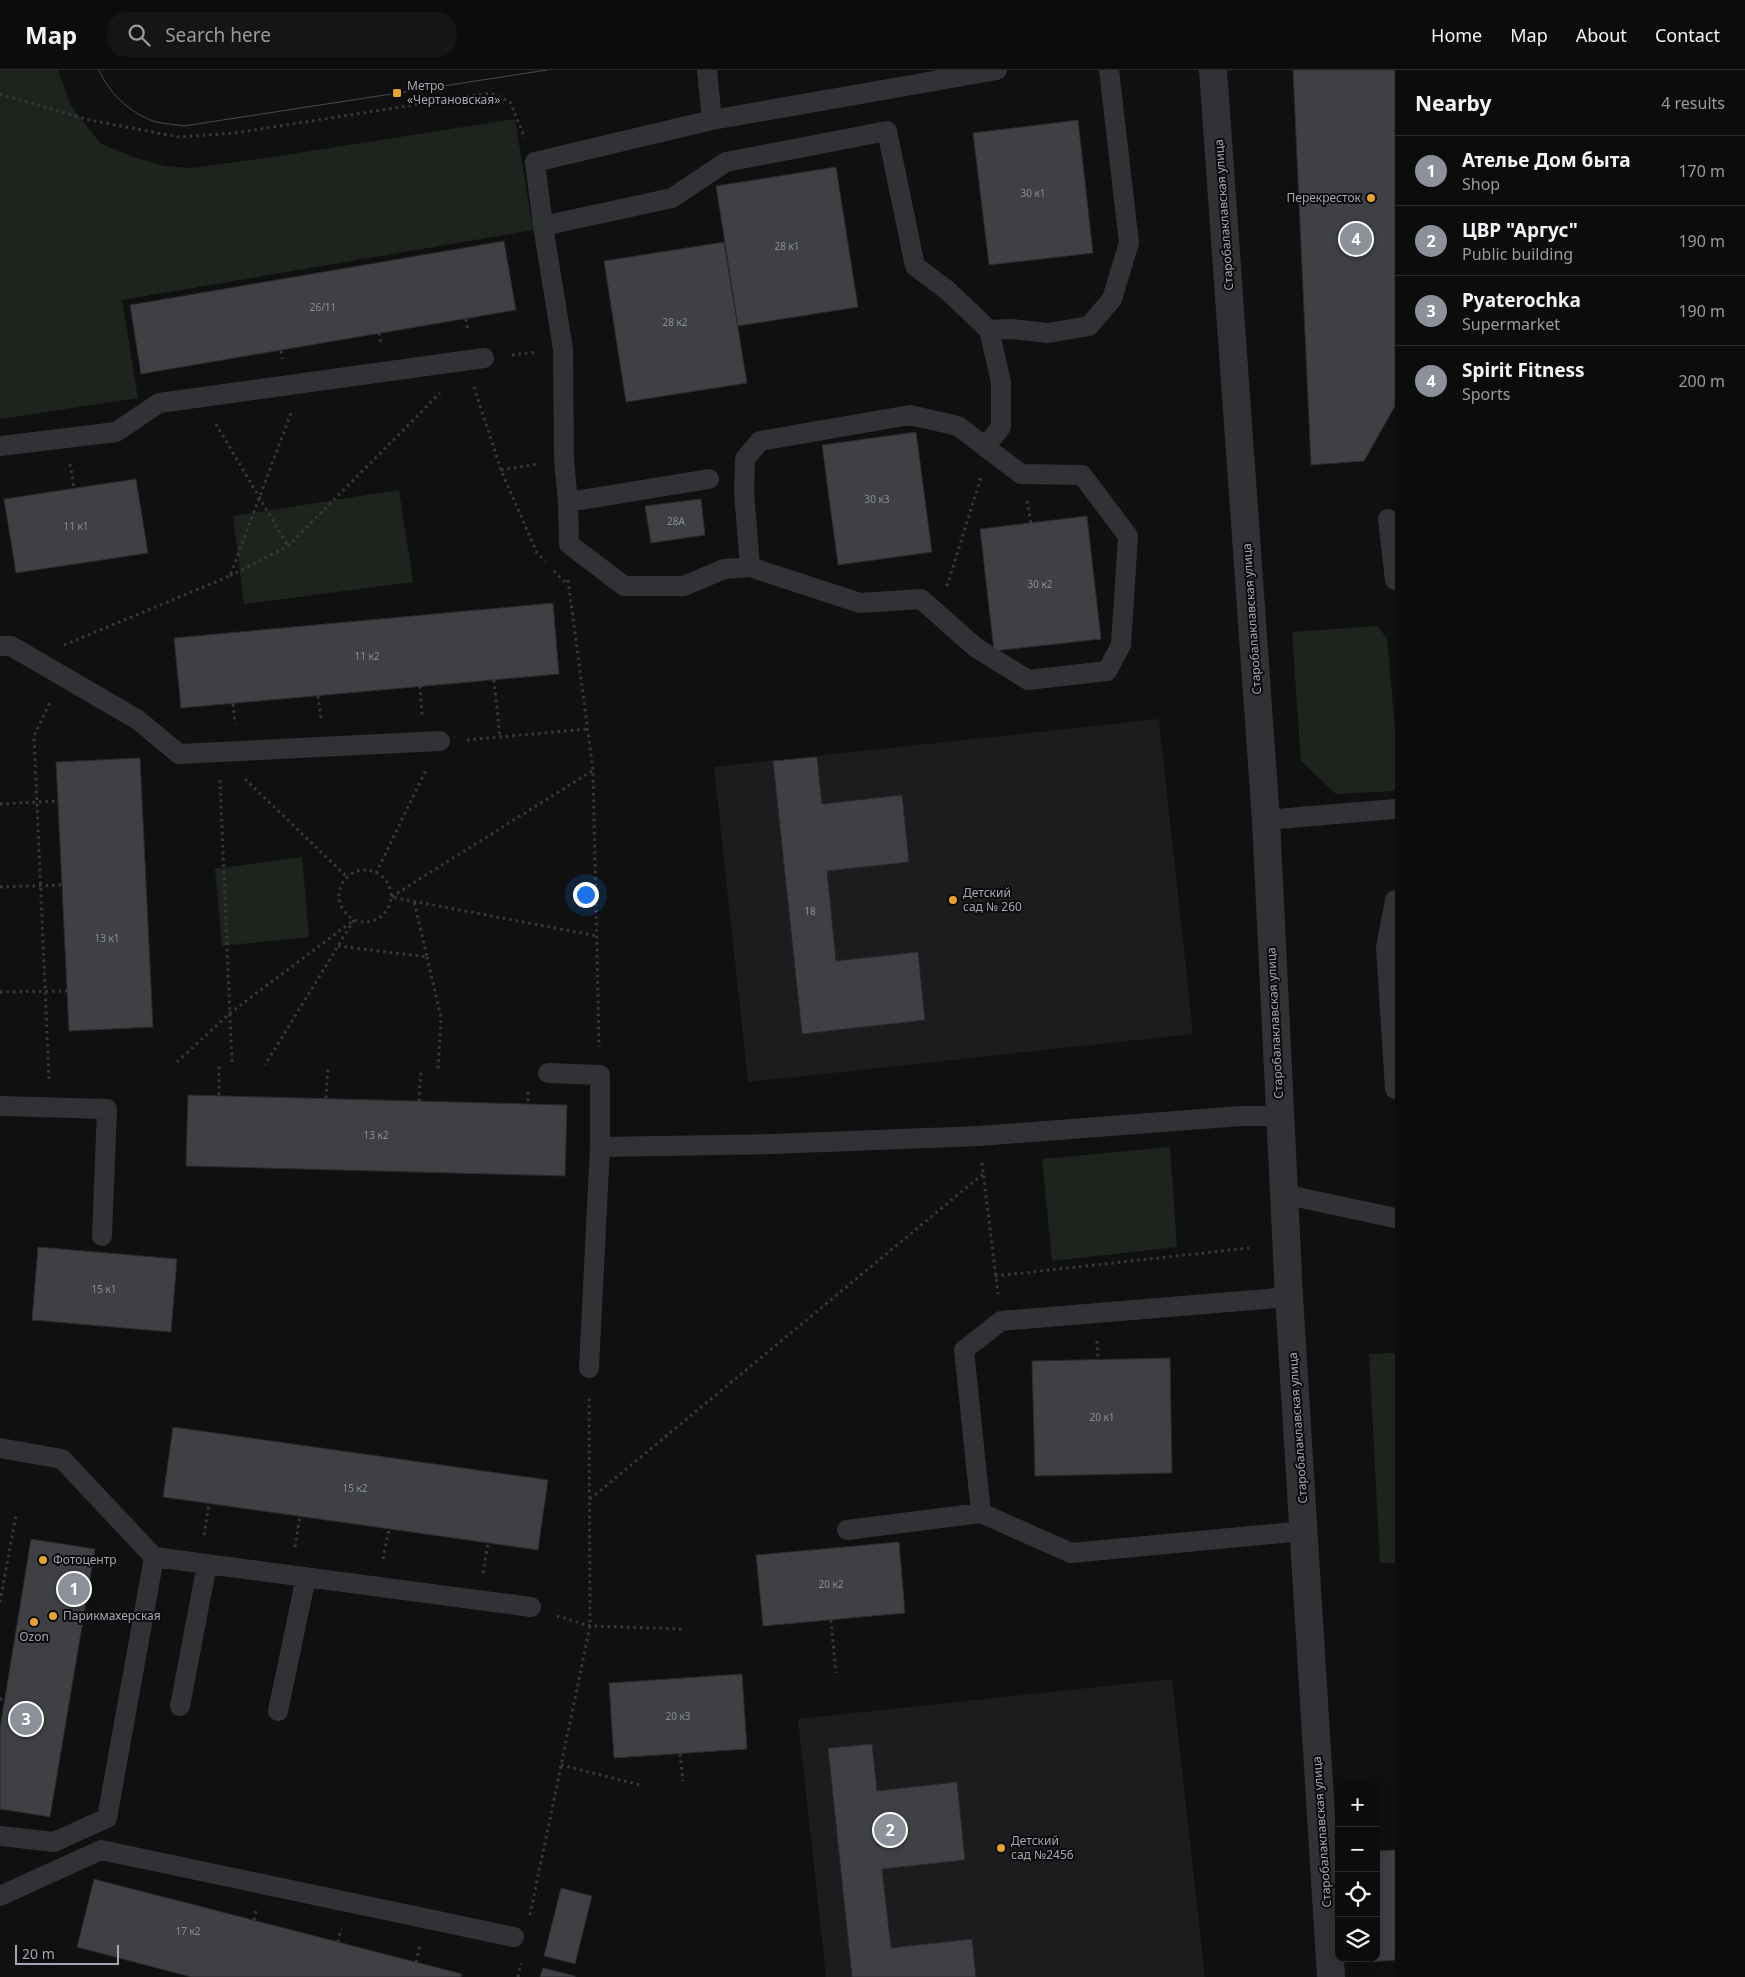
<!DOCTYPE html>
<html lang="en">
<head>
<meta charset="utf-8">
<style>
	:root { --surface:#0c0c0d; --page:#151516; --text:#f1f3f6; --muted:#9a9b9d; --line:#2c2c2e; --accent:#8c9099 }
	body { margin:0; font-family:"Noto Sans",sans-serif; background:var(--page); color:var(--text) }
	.controls { position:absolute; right:15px; bottom:15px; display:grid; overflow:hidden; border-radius:10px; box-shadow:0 2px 12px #0003 }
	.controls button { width:45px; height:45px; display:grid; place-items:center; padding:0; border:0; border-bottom:1px solid var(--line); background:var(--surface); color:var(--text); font:25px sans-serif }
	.scale { position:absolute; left:15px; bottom:12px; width:104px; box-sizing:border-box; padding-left:5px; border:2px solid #a2a7b2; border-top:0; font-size:14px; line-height:18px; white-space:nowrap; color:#a2a7b2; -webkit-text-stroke:4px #0b0b0c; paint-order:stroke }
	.you { position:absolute; left:585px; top:824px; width:18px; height:18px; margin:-12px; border:4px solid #fff; border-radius:50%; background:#1a73e8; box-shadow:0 0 0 8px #1a73e833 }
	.badge { display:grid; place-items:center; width:32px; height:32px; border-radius:50%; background:var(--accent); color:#fff; font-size:16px; font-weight:700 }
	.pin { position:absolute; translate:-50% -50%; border:2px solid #fff; box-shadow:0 1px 5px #0006 }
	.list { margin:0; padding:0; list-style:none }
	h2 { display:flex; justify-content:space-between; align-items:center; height:65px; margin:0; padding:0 20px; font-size:21px }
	h2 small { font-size:16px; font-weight:400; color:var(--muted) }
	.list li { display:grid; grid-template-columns:32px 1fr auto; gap:15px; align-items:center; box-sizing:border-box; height:70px; padding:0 20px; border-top:1px solid var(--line) }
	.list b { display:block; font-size:19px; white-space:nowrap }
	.list p { margin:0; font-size:16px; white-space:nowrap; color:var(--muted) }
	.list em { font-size:16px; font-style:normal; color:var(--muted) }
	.icon { flex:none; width:28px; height:28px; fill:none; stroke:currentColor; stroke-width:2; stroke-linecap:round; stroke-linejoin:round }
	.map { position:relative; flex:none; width:1395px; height:1907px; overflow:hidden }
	header { display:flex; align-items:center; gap:30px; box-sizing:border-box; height:70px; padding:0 25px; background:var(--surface); border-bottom:1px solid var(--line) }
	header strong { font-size:24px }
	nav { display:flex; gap:28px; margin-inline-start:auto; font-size:18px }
	.search { width:350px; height:45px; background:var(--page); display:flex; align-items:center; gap:12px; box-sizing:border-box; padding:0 18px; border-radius:20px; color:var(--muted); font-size:19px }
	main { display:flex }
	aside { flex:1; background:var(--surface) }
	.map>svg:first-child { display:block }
	.built { fill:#1c1c1e }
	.green { fill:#1d241d }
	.building { fill:#3f4044; stroke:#2a2a2d }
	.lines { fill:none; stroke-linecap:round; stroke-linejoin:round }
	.path { stroke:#37393d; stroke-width:3; stroke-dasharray:2.5 4; stroke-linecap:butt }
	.service { stroke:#313236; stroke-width:20 }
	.minor { stroke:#313236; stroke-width:28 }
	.tram { stroke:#484a4f; stroke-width:1 }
	.poi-dot { fill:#e9a130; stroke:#0b0b0c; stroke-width:2 }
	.labels { text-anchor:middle; stroke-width:4; stroke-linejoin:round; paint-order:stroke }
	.number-label { font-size:10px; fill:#898d96 }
	.poi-label { font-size:12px; fill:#a2a7b2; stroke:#0b0b0c; text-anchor:start }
	.street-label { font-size:12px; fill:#a2a7b2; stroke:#0b0b0c }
</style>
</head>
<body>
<header>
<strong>Map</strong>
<div class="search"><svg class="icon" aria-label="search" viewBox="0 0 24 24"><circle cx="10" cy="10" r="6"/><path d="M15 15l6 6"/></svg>Search here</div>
<nav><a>Home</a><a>Map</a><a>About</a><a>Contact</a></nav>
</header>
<main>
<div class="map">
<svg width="1395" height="1907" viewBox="0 0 1395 1907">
	<rect width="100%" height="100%" fill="#101011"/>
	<path class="built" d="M1159,649L1193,964L748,1012L714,697Z
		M1172,1609L1205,1907H826L798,1649Z"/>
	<path class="green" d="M0,0H58L71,36L101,74L133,87L164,96L192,98L266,88L515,49L533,160L122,230L138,328L0,349Z
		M399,420L413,512L244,534L233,446Z
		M1377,556L1387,568L1395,658V721L1336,724L1301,691L1292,562Z
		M302,787L309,867L222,876L215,799Z
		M1170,1077L1177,1177L1052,1191L1042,1089Z
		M1395,1283V1493H1380L1369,1284Z"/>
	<path class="building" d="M1293,0H1395V336L1364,391L1311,395Z
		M1078,50L1093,183L989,195L973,63Z
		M836,97L858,237L738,256L716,116Z
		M504,171L516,240L141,304L130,235Z
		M724,172L747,313L626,332L604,191Z
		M916,362L932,482L838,495L822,375Z
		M136,409L148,483L16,503L4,429Z
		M701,429L705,465L651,473L645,436Z
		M1087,446L1101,569L994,581L980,459Z
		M553,533L559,604L181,638L174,568Z
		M817,687L822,734L902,725L909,792L827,801L836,891L918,882L925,950L802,964L773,691Z
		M140,688L153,957L69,961L56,692Z
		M188,1025L567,1035L565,1106L186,1096Z
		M38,1177L177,1189L171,1262L32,1250Z
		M1170,1288L1172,1403L1035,1406L1032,1291Z
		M173,1357L548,1410L538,1480L163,1427Z
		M31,1469L95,1479L50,1747L0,1739V1658Z
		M899,1472L905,1543L763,1556L756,1485Z
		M742,1604L747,1679L614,1688L609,1613Z
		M872,1674L877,1721L957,1712L965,1790L882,1799L891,1878L972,1869L976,1907H852L828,1678Z
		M1395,1780V1890L1372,1892V1888H1376V1781Z
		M94,1809L462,1904L461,1907H191L77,1877Z
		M561,1818L592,1826L575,1894L544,1886Z
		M543,1898L575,1906V1907H540Z"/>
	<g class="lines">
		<path class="path" d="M0,24L89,50L179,67L235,63L490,23L510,32L525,68
			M466,249L468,262
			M379,263L381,274
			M281,281L282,289
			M512,285L535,282
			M474,317L501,400L537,483L545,491
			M216,354L288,476
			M70,394L74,418
			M501,400L537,394
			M1027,431L1031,453
			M554,501L567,514
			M230,506L288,476L440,323
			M568,510L593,700L599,977
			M947,516L981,407
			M64,575L230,506L291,343
			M494,610L500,667
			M420,616L422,645
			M318,626L321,650
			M233,634L235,654
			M467,670L587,659
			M592,701L391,827L597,866
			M245,709L347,807
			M220,710L232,994
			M0,734L58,731
			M339 826a26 26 0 1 1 52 0a26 26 0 1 1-52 0Z
			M376,803L426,700
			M0,817L62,815
			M338,876L427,887L414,831
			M427,887L441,947L438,1000
			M0,922L67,921
			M177,992L230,943L354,850L265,995
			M49,1009L34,666L50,632
			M528,1022V1034
			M219,1025V994
			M326,1028L328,997
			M419,1031L421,1000
			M982,1093L998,1224
			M995,1206L1249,1178
			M1097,1271L1098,1290
			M590,1429L983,1104
			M204,1465L209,1434
			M295,1477L300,1446
			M383,1489L389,1459
			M483,1503L488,1473
			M0,1532L16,1445
			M557,1546L590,1556L683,1559
			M831,1550L836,1603
			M0,1629L5,1630
			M680,1684L683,1711
			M561,1695L640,1715
			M530,1845L590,1556L589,1325
			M254,1850L256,1841
			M338,1872L341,1859
			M416,1892L420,1875
			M518,1907L521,1893"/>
		<path class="service" d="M707,0L712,50L997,0
			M712,50L535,92L543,156L563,279L564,390L568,432L569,474L624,516H684L724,499L750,497L860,533L921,529L975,577L1028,610L1107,601L1121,575L1128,466L1082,405L1021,404L958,356L910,345L760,371L745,389L744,422L750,497
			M543,156L672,128L726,92L887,61L915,196L947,220L989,260L1001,312V357L985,377
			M989,260L1012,259L1048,263L1089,256L1112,229L1129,173L1109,0
			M0,376L116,362L159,333L484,288
			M568,432L709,409
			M1388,449L1395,510
			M0,576H11L138,650L179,684L440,671
			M1266,750L1395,739
			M1395,830L1386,878L1395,1019
			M548,1003L600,1005V1077
			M0,1036L107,1039L102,1166
			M1285,1131L1297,1127L1395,1148
			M1289,1227L1001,1251L964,1280L981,1443L1071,1483L1304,1461
			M589,1298L600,1077L773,1074L979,1066L1241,1046H1280
			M0,1378L62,1389L154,1487L107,1748L54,1772L0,1766
			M847,1460L981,1443
			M154,1487L531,1537
			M180,1636L207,1494
			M278,1641L306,1507
			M0,1826L101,1780L514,1867"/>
		<path class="minor" d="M1213,0L1266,750L1289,1227L1331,1907"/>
		<path class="tram" d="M99,0C109,23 129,42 153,51C162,54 174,54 184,56L547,0"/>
	</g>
	<g class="poi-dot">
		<rect x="392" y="18" width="10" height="10" rx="2.5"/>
		<circle cx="1371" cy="128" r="5"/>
		<circle cx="953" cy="830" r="5"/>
		<circle cx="43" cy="1490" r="5"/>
		<circle cx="53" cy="1546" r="5"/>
		<circle cx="34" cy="1552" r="5"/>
		<circle cx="1001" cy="1778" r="5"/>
	</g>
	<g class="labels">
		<g class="number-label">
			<text x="1033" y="127">30 к1</text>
			<text x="787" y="180">28 к1</text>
			<text x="323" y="241">26/11</text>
			<text x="675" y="256">28 к2</text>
			<text x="877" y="433">30 к3</text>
			<text x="676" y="455">28А</text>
			<text x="76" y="460">11 к1</text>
			<text x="1040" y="518">30 к2</text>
			<text x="367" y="590">11 к2</text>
			<text x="810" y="845">18</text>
			<text x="107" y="872">13 к1</text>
			<text x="376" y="1069">13 к2</text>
			<text x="104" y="1223">15 к1</text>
			<text x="1102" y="1351">20 к1</text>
			<text x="355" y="1422">15 к2</text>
			<text x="831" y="1518">20 к2</text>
			<text x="678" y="1650">20 к3</text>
			<text x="188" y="1865">17 к2</text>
		</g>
		<g class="poi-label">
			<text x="407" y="20">Метро<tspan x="407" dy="14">«Чертановская»</tspan></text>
			<text x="1361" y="132" text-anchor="end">Перекресток</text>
			<text x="963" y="827">Детский<tspan x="963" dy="14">сад № 260</tspan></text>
			<text x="53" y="1494">Фотоцентр</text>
			<text x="63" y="1550">Парикмахерская</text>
			<text x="34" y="1571" text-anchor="middle">Ozon</text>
			<text x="1011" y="1775">Детский<tspan x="1011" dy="14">сад №2456</tspan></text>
		</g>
		<g class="street-label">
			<text transform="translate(1224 145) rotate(-94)" y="4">Старобалаклавская улица</text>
			<text transform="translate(1252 549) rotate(-94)" y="4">Старобалаклавская улица</text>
			<text transform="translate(1275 953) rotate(-93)" y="4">Старобалаклавская улица</text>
			<text transform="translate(1298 1358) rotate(-94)" y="4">Старобалаклавская улица</text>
			<text transform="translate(1322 1762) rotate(-94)" y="4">Старобалаклавская улица</text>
		</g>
	</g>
</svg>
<div class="controls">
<button>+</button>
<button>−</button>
<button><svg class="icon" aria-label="locate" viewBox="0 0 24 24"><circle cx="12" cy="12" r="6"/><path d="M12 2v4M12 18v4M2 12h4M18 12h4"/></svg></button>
<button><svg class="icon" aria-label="layers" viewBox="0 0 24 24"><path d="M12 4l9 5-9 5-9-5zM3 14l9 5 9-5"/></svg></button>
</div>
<div class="scale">20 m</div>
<div class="you"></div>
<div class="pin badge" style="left:74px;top:1519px">1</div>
<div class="pin badge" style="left:890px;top:1760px">2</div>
<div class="pin badge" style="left:26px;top:1649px">3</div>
<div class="pin badge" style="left:1356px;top:169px">4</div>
</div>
<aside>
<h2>Nearby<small>4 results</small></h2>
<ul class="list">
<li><span class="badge">1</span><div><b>Ателье Дом быта</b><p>Shop</p></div><em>170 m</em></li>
<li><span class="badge">2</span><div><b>ЦВР &quot;Аргус&quot;</b><p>Public building</p></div><em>190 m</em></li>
<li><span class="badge">3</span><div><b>Pyaterochka</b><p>Supermarket</p></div><em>190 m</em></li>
<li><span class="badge">4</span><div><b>Spirit Fitness</b><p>Sports</p></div><em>200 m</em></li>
</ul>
</aside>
</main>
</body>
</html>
